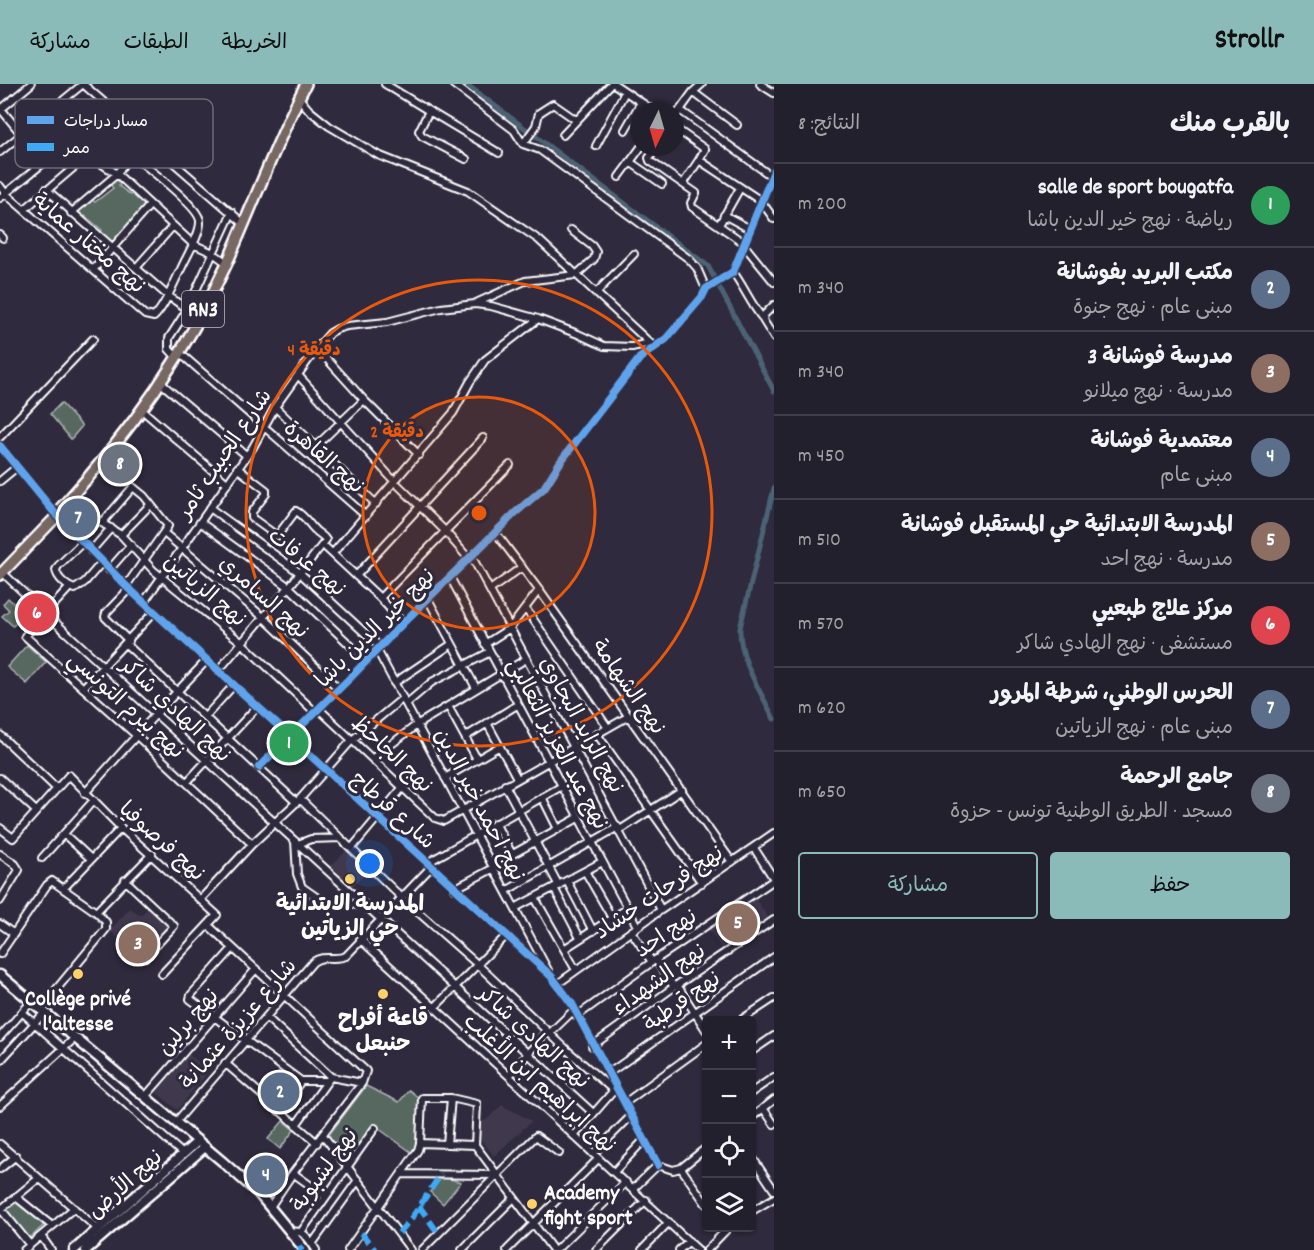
<!DOCTYPE html>
<html lang="ar">
<head>
<meta charset="utf-8">
<style>
	:root { --surface:#23202e; --page:#2b2836; --text:#f1f3f6; --muted:#a3a3aa; --line:#403e4a; --accent:#8bbbb9 }
	body { margin:0; font-family:Dekko,"Playpen Sans Arabic",sans-serif; background:var(--page); color:var(--text); direction:rtl }
	.controls { position:absolute; right:18px; bottom:18px; display:grid; overflow:hidden; border-radius:6px; box-shadow:0 2px 4px #0004 }
	.controls button { width:54px; height:54px; display:grid; place-items:center; padding:0; border:0; border-bottom:2px solid var(--line); background:var(--surface); color:var(--text); font:30px sans-serif }
	.compass { position:absolute; left:630px; top:18px; width:54px; height:54px; border-radius:50%; background:var(--surface); box-shadow:0 2px 4px #0004; rotate:185deg }
	.you { position:absolute; left:370px; top:780px; width:21px; height:21px; margin:-15px; border:4px solid #fff; border-radius:50%; background:#1a73e8; box-shadow:0 0 0 9px #1a73e833 }
	.badge { display:grid; place-items:center; width:39px; height:39px; border-radius:50%; background:var(--accent); color:#fff; font-size:20px; font-weight:700 }
	.pin { position:absolute; translate:-50% -50%; border:3px solid #fff; box-shadow:0 2px 6px #0006 }
	.list { margin:0; padding:0; list-style:none }
	h2 { display:flex; justify-content:space-between; align-items:center; height:78px; margin:0; padding:0 24px; font-size:26px }
	h2 small { font-size:20px; font-weight:400; color:var(--muted) }
	.list li { display:grid; grid-template-columns:39px 1fr auto; gap:18px; align-items:center; box-sizing:border-box; height:84px; padding:0 24px; border-top:2px solid var(--line) }
	.list b { display:block; font-size:22px; white-space:nowrap }
	.list p { margin:0; font-size:20px; white-space:nowrap; color:var(--muted) }
	.list em { font-size:20px; font-style:normal; color:var(--muted) }
	.actions { display:flex; gap:12px; padding:18px 24px }
	.actions a { flex:1; padding:14px 0; border:2px solid var(--accent); border-radius:6px; text-align:center; font-size:21px; color:var(--accent) }
	.actions .main { background:var(--accent); color:#111 }
	.icon { flex:none; width:33px; height:33px; fill:none; stroke:currentColor; stroke-width:2; stroke-linecap:round; stroke-linejoin:round }
	.map { position:relative; flex:none; width:774px; height:1166px; overflow:hidden; direction:ltr }
	header { display:flex; align-items:center; gap:36px; box-sizing:border-box; height:84px; padding:0 30px; background:var(--accent); color:#111 }
	header strong { font-size:28px }
	nav { display:flex; gap:33px; margin-inline-start:auto; font-size:21px }
	main { display:flex }
	aside { flex:1; background:var(--surface) }
	.map>svg:first-child { display:block }
	.built { fill:#40384d }
	.green { fill:#566860; stroke:#aab4b0; stroke-width:1.5 }
	.lines { fill:none; stroke-linecap:round; stroke-linejoin:round }
	.canal { stroke:#4b6374; stroke-width:5 }
	.street-casing { stroke:#fff; stroke-width:10 }
	.secondary-casing { stroke:#fff; stroke-width:13 }
	.primary-casing { stroke:#fff; stroke-width:14 }
	.street { stroke:#2f2a3d; stroke-width:6 }
	.secondary { stroke:#2f2a3d; stroke-width:8 }
	.primary { stroke:#776864; stroke-width:9 }
	.quiet { stroke:#3fa9f5; stroke-width:6; stroke-dasharray:12 6; stroke-linecap:butt }
	.cycleway-casing { stroke:#2f2a3d; stroke-width:11 }
	.cycleway { stroke:#60a3ed; stroke-width:8 }
	.ring { fill:none; stroke:#e8590c; stroke-width:3 }
	.poi-dot { fill:#ffd166; stroke:#2f2a3d; stroke-width:2 }
	.labels { text-anchor:middle; stroke-width:6; stroke-linejoin:round; paint-order:stroke }
	.shield { fill:#2f2a3d; stroke:#c1bfc5; stroke-width:1.5 }
	.shield-label { font-size:21px; font-weight:bold; fill:#fff }
	.street-label { font-size:22px; fill:#fff; stroke:#2f2a3d }
	.poi-label { font-size:22px; font-weight:bold; fill:#fff; stroke:#2f2a3d }
	.key { fill:#2f2a3d; stroke:#6d6a77; stroke-width:1.5 }
	.key-label { font-size:16px; fill:#fff }
	.centre { fill:#e8590c; stroke:#2f2a3d; stroke-width:3 }
	.ring-label { font-size:18px; text-anchor:middle; font-weight:bold; fill:#e8590c; stroke:#2f2a3d; stroke-width:6; stroke-linejoin:round; paint-order:stroke }
</style>
</head>
<body>
<header>
<strong>Strollr</strong>
<nav><a>الخريطة</a><a>الطبقات</a><a>مشاركة</a></nav>
</header>
<main>
<aside>
<h2>بالقرب منك<small>النتائج: 8</small></h2>
<ul class="list">
<li><span class="badge" style="background:#2e9e5b">1</span><div><b>salle de sport bougatfa</b><p>رياضة · نهج خير الدين باشا</p></div><em>200 m</em></li>
<li><span class="badge" style="background:#5c6f8a">2</span><div><b>مكتب البريد بفوشانة</b><p>مبنى عام · نهج جنوة</p></div><em>340 m</em></li>
<li><span class="badge" style="background:#8d6e63">3</span><div><b>مدرسة فوشانة 3</b><p>مدرسة · نهج ميلانو</p></div><em>340 m</em></li>
<li><span class="badge" style="background:#5c6f8a">4</span><div><b>معتمدية فوشانة</b><p>مبنى عام</p></div><em>450 m</em></li>
<li><span class="badge" style="background:#8d6e63">5</span><div><b>المدرسة الابتدائية حي المستقبل فوشانة</b><p>مدرسة · نهج احد</p></div><em>510 m</em></li>
<li><span class="badge" style="background:#e0444e">6</span><div><b>مركز علاج طبعيي</b><p>مستشفى · نهج الهادي شاكر</p></div><em>570 m</em></li>
<li><span class="badge" style="background:#5c6f8a">7</span><div><b>الحرس الوطني، شرطة المرور</b><p>مبنى عام · نهج الزياتين</p></div><em>620 m</em></li>
<li><span class="badge" style="background:#6b7280">8</span><div><b>جامع الرحمة</b><p>مسجد · الطريق الوطنية تونس - حزوة</p></div><em>650 m</em></li>
</ul>
<div class="actions"><a class="main">حفظ</a><a>مشاركة</a></div>
</aside>
<div class="map">
<svg width="774" height="1166" viewBox="0 0 774 1166">
	<rect width="100%" height="100%" fill="#2f2a3d"/>
	<filter id="ink" filterUnits="userSpaceOnUse"><feTurbulence type="fractalNoise" baseFrequency=".0167" numOctaves="2"/><feDisplacementMap in="SourceGraphic" scale="12" xChannelSelector="R" yChannelSelector="G"/><feConvolveMatrix kernelMatrix="1 2 1 2 8 2 1 2 1" color-interpolation-filters="sRGB"/></filter>
	<g filter="url(#ink)">
		<path class="built" d="M349,764L370,784L350,805L329,784Z
			M754,813L768,833L721,864L708,845Z
			M130,824L140,831L149,824L169,840L139,873L111,848V845Z
			M188,970L210,986L177,1026L156,1008Z
			M502,1021L532,1037L494,1072L478,1052L479,1036L485,1037Z"/>
		<path class="green" d="M116,94L122,98L119,102L131,111L134,109L146,120L112,159L100,148L102,146L85,132L83,134L76,128L91,115L95,118L113,104L110,100Z
			M61,319L82,342L71,355L50,330Z
			M8,514L25,530L13,542L2,532L9,526L3,520Z
			M27,561L46,578L27,600L7,583Z
			M366,1002L399,1018L409,1006L420,1015L418,1058L414,1070L375,1042L349,1076L328,1052Z
			M283,1037L294,1046L280,1065L268,1055Z
			M442,1093L461,1098L443,1120L430,1108Z
			M17,1117L45,1140L29,1155L4,1127Z"/>
		<g class="lines">
			<path class="canal" d="M466,0L708,182L774,307
				M774,404L740,544C739,576 760,606 774,635"/>
			<defs>
				<path id="street" d="M83,0L243,139
					M385,0L429,27L419,47L422,52L466,75
					M453,0L514,46L523,60L540,66L689,175L697,184L706,205
					M614,0L654,27
					M702,0L693,8L737,41
					M760,0L774,9
					M693,8L680,26L771,92
					M299,14L309,26L329,42L378,71L468,107L539,156L651,260
					M1,25L44,78
					M0,26L31,0
					M429,27L499,69
					M675,34L680,26
					M675,44L705,65L699,76L761,117L774,135
					M625,46L641,18
					M563,51L611,0
					M523,60L536,42L539,29L553,20L576,36
					M596,62L625,8
					M641,63L630,78L662,100
					M657,63L649,74L650,77L683,100L699,76
					M0,68L83,0
					M619,93L630,78
					M683,100L696,109L691,119L692,123L744,159
					M0,102L6,110L145,231L154,233C166,221 173,200 181,185C186,173 201,150 200,137C199,122 144,81 131,70
					M46,105L168,212L200,233
					M0,114L110,25
					M25,125L85,74L90,72L117,90L193,160L213,169L227,179
					M71,129L117,90L143,51
					M724,131L750,145
					M719,141L740,104
					M0,151L3,154
					M744,161L774,198
					M136,184L173,142
					M94,185L150,121
					M733,188C744,203 751,220 763,235
					M596,209L634,170
					M476,219L525,197L576,191L594,175L596,168L592,162L571,146
					M774,221L764,231L763,236L774,254
					M317,264L364,316L419,371
					M180,269L366,432
					M177,274L169,265V254L187,226L232,128
					M298,291L395,398L444,446L469,475
					M161,299L247,372
					M275,323L376,420
					M142,326L227,399
					M0,353L93,255
					M0,362L54,428L126,502L551,892L572,920L658,1081
					M315,363L364,316
					M0,397L17,383
					M72,413L102,439L121,451L153,486L241,558L315,628
					M210,424L300,489L380,563
					M200,438L289,503L367,577
					M102,439L133,403L144,412L168,442L126,502
					M164,449L263,533L339,605
					M496,449L539,506L732,778
					M121,451L150,421
					M82,459L58,482L56,486C57,494 67,503 75,505L85,498L102,478
					M323,461L380,514L403,539
					M91,467L111,444
					M333,469L453,329L470,298L485,276L538,235
					M472,473L661,826
					M109,486L131,461
					M3,489L46,530L593,1029
					M356,492L483,354
					M450,493L637,842
					M70,503L25,552L137,652L252,760
					M129,505L106,529L105,533L129,557
					M490,506L522,483
					M380,514L510,381
					M428,515L476,604
					M144,518L253,363L275,323L317,264L330,249L337,245L347,242L387,238L441,224L475,220L491,222L538,235L578,250L604,262L632,263L650,259
					M526,525L608,644
					M126,560L296,718
					M485,560L510,544L539,506
					M377,566L549,888
					M218,587L289,503L326,456C323,451 319,450 315,446C308,439 305,432 296,427L277,452L252,434V428L266,410V406L237,384
					M394,599L452,560
					M83,604L154,528
					M406,620L432,598L490,568
					M448,622L477,675
					M319,625L435,734L444,737L629,632
					M205,633L233,602
					M487,639L517,694
					M597,650L702,799
					M0,651L57,705
					M465,653L517,621
					M373,674L418,640L526,575
					M259,683L349,595L403,539L515,429L544,404L561,377L640,274L666,255L702,213L706,205L733,188L774,87
					M0,694L36,727
					M445,694L500,662
					M187,698L256,624
					M505,701L559,802
					M85,709L156,630L207,576
					M542,713L558,745
					M300,715L401,813L477,880L567,966L613,1006
					M495,739L512,770
					M0,744L13,754L69,691L121,744L217,831L162,890
					M620,746L682,706
					M64,750L91,775
					M295,757L297,790L302,803L325,819L365,821
					M298,760L311,755L341,754
					M352,764L403,703
					M754,764L774,795
					M0,770L15,780L19,786L0,817
					M42,774L94,716
					M427,779L562,702
					M493,781L578,734
					M585,787L612,834
					M125,796L174,842L145,873
					M567,797L593,847
					M64,804L121,744
					M554,804L580,854
					M454,805L494,784
					M506,807L618,743
					M535,814L576,886
					M201,815L252,760L300,715L352,656L403,614
					M515,824L602,778
					M96,828L152,770
					M0,840L14,850
					M208,841L366,987L362,999
					M631,847L652,878
					M360,855L698,1166
					M233,864L191,911L190,915L301,997H327
					M564,865L628,824
					M0,870L47,801L52,797L96,828L106,838V845L41,924
					M656,876L674,903
					M563,896L661,826L774,749
					M677,901L706,946
					M434,924L506,852
					M23,929L183,1070
					M577,932L652,878L774,796
					M266,933L331,993
					M741,936L774,914
					M550,949L574,926
					M0,953L32,917
					M592,962L674,903L774,836
					M752,967L774,952
					M0,977L45,928
					M225,979L317,1059
					M609,989L774,873
					M509,992L547,947
					M752,1008L774,993
					M145,1013L256,885
					M626,1018L706,960
					M0,1022L75,954
					M763,1024L774,1040
					M279,1027L301,997
					M752,1033L774,1016
					M176,1038L313,878C324,870 334,877 346,872L431,783
					M296,1041L329,995
					M323,1051L411,1166
					M574,1052L615,1005
					M420,1059L475,1061
					M0,1060L99,1146
					M447,1060L451,1014
					M475,1061L553,1166
					M593,1070L631,1032
					M752,1073L774,1106
					M658,1081L673,1086L681,1084L706,1064
					M681,1084L706,1120
					M0,1085L16,1072
					M614,1088L644,1056
					M293,1089L325,1112
					M402,1090L496,1091
					M633,1105L658,1081
					M16,1113L52,1142
					M270,1123L293,1089L362,999L331,993
					M0,1124L30,1161
					M0,1126L39,1094
					M752,1127L774,1114
					M292,1148C304,1145 310,1157 316,1166
					M301,1148L375,1044
					M41,1152L51,1166
					M312,1160L358,1096
					M24,1166L74,1124
					M348,1166L418,1066L420,1059L422,1014H451L477,1020L475,1061
					M422,1166L536,1052L559,1069
					M462,1166L514,1114
					M507,1166L598,1075
					M556,1166L626,1098
					M596,1166L646,1116
					M642,1166L669,1138
					M679,1166L689,1157
					M707,1166L728,1144"/>
				<path id="secondary" d="M0,891L223,1078L259,1110L305,1166
					M74,1166L198,1057
					M86,1166L205,1063"/>
				<path id="primary" d="M0,491L57,432L59,426C128,352 185,272 227,179C254,119 276,58 306,0"/>
			</defs>
			<use href="#street" class="street-casing"/>
			<use href="#secondary" class="secondary-casing"/>
			<use href="#primary" class="primary-casing"/>
			<use href="#street" class="street"/>
			<use href="#secondary" class="secondary"/>
			<use href="#primary" class="primary"/>
			<path class="quiet" d="M419,1122L439,1150
				M361,1149L375,1166
				M399,1149L413,1132L441,1090
				M298,1166L303,1163"/>
			<defs>
				<path id="cycleway" d="M0,362L54,428L126,502L551,892L572,920L658,1081
					M259,683L349,595L403,539L515,429L544,404L561,377L640,274L666,255L702,213L706,205L733,188L774,87"/>
			</defs>
			<use href="#cycleway" class="cycleway-casing"/>
			<use href="#cycleway" class="cycleway"/>
		</g>
	</g>
	<circle cx="479" cy="429" r="116" fill="#e8590c" fill-opacity=".12"/>
	<g class="ring">
		<circle cx="479" cy="429" r="116"/>
		<circle cx="479" cy="429" r="233"/>
	</g>
	<g class="poi-dot">
		<circle cx="350" cy="795" r="6"/>
		<circle cx="78" cy="890" r="6"/>
		<circle cx="383" cy="910" r="6"/>
		<circle cx="532" cy="1120" r="6"/>
	</g>
	<g class="labels">
		<rect class="shield" x="182" y="207" width="42" height="36" rx="4.5"/>
		<g class="shield-label">
			<text x="203" y="232">RN3</text>
		</g>
		<g class="street-label">
			<text transform="translate(90 158) rotate(41)" y="8">نهج مختار عماية</text>
			<text transform="translate(223 369) rotate(-56)" y="8">شارع الحبيب ثامر</text>
			<text transform="translate(325 372) rotate(41)" y="8">نهج القاهرة</text>
			<text transform="translate(308 477) rotate(40)" y="8">نهج عرفات</text>
			<text transform="translate(206 505) rotate(40)" y="8">نهج الزياتين</text>
			<text transform="translate(265 512) rotate(42)" y="8">نهج السامري</text>
			<text transform="translate(374 543) rotate(-45)" y="8">نهج خير الدين باشا</text>
			<text transform="translate(630 602) rotate(55)" y="8">نهج الشهامة</text>
			<text transform="translate(127 620) rotate(42)" y="8">نهج بيرم التونسي</text>
			<text transform="translate(177 625) rotate(43)" y="8">نهج الهادي شاكر</text>
			<text transform="translate(583 640) rotate(61)" y="8">نهج الرايد البجاوي</text>
			<text transform="translate(559 659) rotate(62)" y="8">نهج عبد العزيز الثعالبي</text>
			<text transform="translate(393 669) rotate(43)" y="8">نهج الجاحظ</text>
			<text transform="translate(481 720) rotate(62)" y="8">نهج احمد خير الدين</text>
			<text transform="translate(394 725) rotate(42)" y="8">شارع قرطاج</text>
			<text transform="translate(163 756) rotate(42)" y="8">نهج فرصوفيا</text>
			<text transform="translate(658 807) rotate(-34)" y="8">نهج فرحات حشاد</text>
			<text transform="translate(665 848) rotate(-34)" y="8">نهج احد</text>
			<text transform="translate(658 894) rotate(-35)" y="8">نهج الشهداء</text>
			<text transform="translate(681 916) rotate(-35)" y="8">نهج قرطبة</text>
			<text transform="translate(187 937) rotate(-49)" y="8">نهج برلين</text>
			<text transform="translate(237 939) rotate(-49)" y="8">شارع عزيزة عثمانة</text>
			<text transform="translate(535 952) rotate(42)" y="8">نهج الهادي شاكر</text>
			<text transform="translate(541 998) rotate(42)" y="8">نهج ابراهيم ابن الأغلب</text>
			<text transform="translate(323 1085) rotate(-54)" y="8">نهج لشبوبة</text>
			<text transform="translate(124 1099) rotate(-42)" y="8">نهج الأرض</text>
		</g>
		<g class="poi-label">
			<text x="350" y="826">المدرسة الابتدائية<tspan x="350" dy="25">حي الزياتين</tspan></text>
			<text x="78" y="921">Collège privé<tspan x="78" dy="25">l'altesse</tspan></text>
			<text x="383" y="941">قاعة أفراح<tspan x="383" dy="25">حنبعل</tspan></text>
			<text x="544" y="1115" text-anchor="start">Academy<tspan x="544" dy="25">fight sport</tspan></text>
		</g>
	</g>
	<rect x="15" y="15" width="198" height="69" rx="9" class="key"/>
	<rect x="27" y="32" width="27" height="8" fill="#60a3ed"/>
	<rect x="27" y="59" width="27" height="8" fill="#3fa9f5"/>
	<g class="key-label">
		<text x="64" y="42">مسار دراجات</text>
		<text x="64" y="69">ممر</text>
	</g>
	<circle cx="479" cy="429" r="9" class="centre"/>
	<g class="ring-label">
		<text x="314" y="271">4 دقيقة</text>
		<text x="397" y="353">2 دقيقة</text>
	</g>
</svg>
<div class="controls">
<button>+</button>
<button>−</button>
<button><svg class="icon" aria-label="locate" viewBox="0 0 24 24"><circle cx="12" cy="12" r="6"/><path d="M12 2v4M12 18v4M2 12h4M18 12h4"/></svg></button>
<button><svg class="icon" aria-label="layers" viewBox="0 0 24 24"><path d="M12 4l9 5-9 5-9-5zM3 14l9 5 9-5"/></svg></button>
</div>
<svg class="compass" viewBox="-18 -18 36 36"><path d="M0-13l5 13h-10z" fill="#e53935"/><path d="M0 13l5-13h-10z" fill="#a3a3aa"/></svg>
<div class="you"></div>
<div class="pin badge" style="left:289px;top:659px;background:#2e9e5b">1</div>
<div class="pin badge" style="left:280px;top:1008px;background:#5c6f8a">2</div>
<div class="pin badge" style="left:138px;top:860px;background:#8d6e63">3</div>
<div class="pin badge" style="left:266px;top:1091px;background:#5c6f8a">4</div>
<div class="pin badge" style="left:738px;top:839px;background:#8d6e63">5</div>
<div class="pin badge" style="left:37px;top:529px;background:#e0444e">6</div>
<div class="pin badge" style="left:78px;top:434px;background:#5c6f8a">7</div>
<div class="pin badge" style="left:120px;top:380px;background:#6b7280">8</div>
</div>
</main>
</body>
</html>
